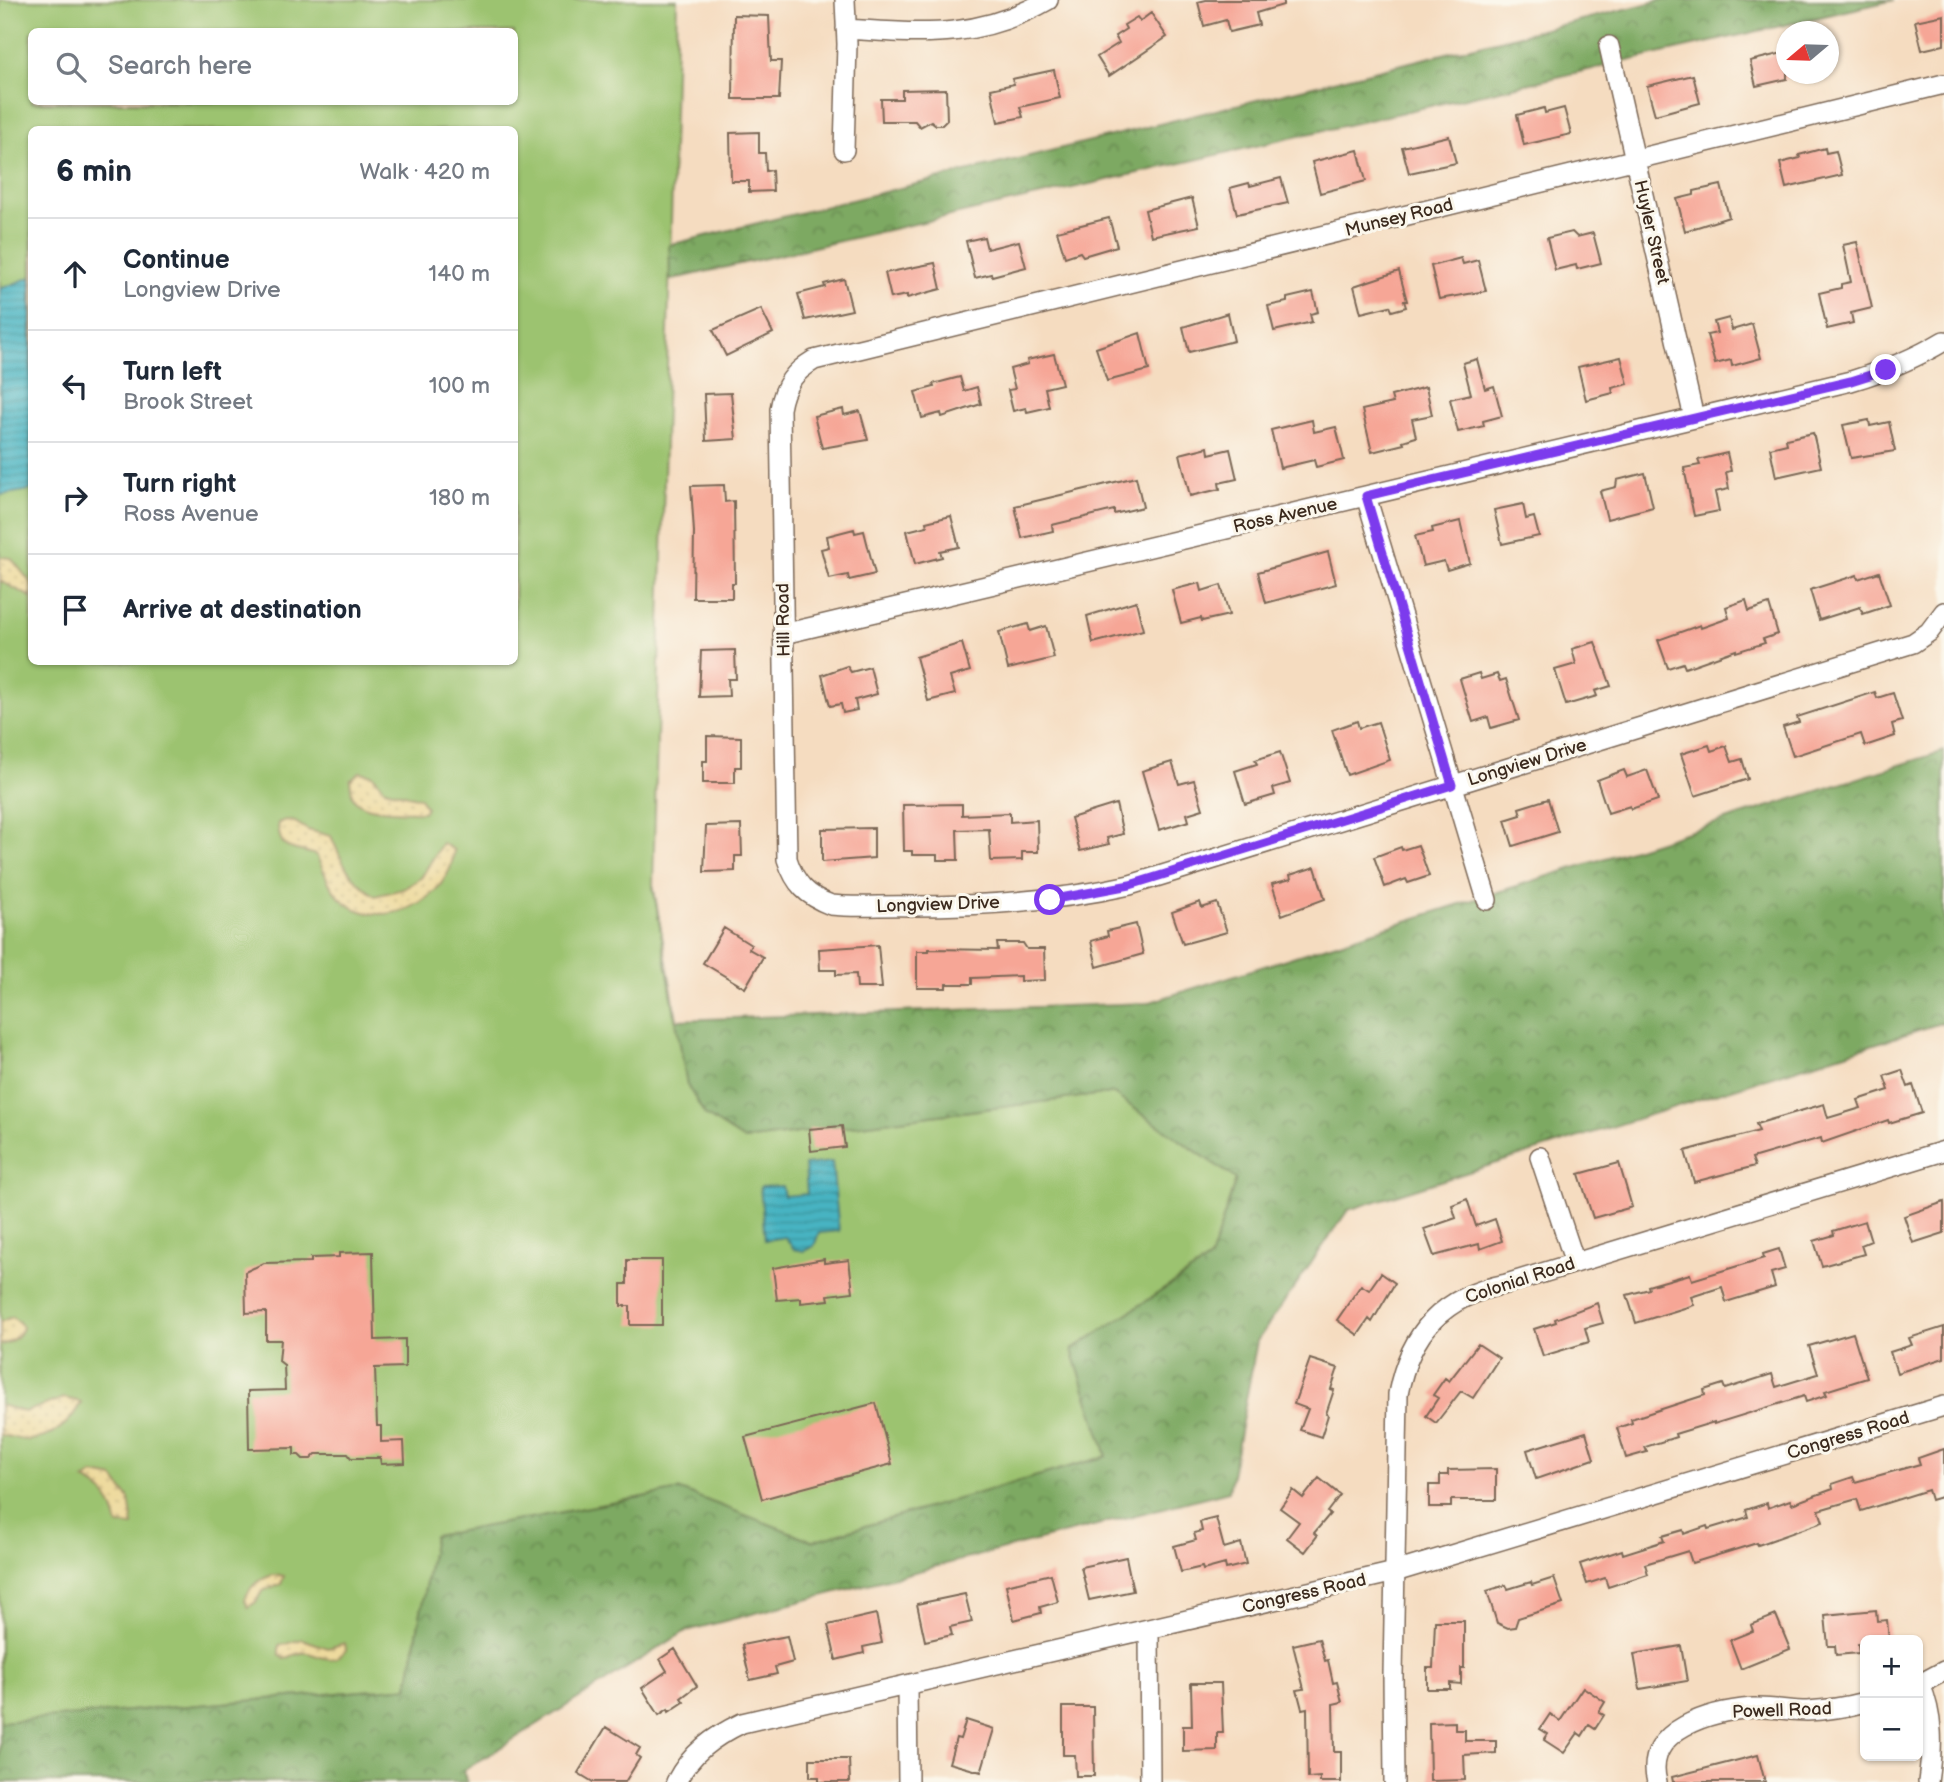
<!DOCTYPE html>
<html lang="en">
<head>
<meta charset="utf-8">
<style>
	:root { --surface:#fff; --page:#f6f6f7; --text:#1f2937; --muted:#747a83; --line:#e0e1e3 }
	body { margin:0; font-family:"Balsamiq Sans",sans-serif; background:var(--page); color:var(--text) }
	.controls { position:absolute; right:21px; bottom:21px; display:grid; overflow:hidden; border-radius:10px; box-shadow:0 2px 5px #0004 }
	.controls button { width:63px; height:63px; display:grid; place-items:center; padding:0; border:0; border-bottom:2px solid var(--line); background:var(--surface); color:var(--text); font:35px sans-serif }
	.compass { position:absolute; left:1776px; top:21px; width:63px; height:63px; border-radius:50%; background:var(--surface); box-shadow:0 2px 5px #0004; rotate:251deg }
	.stop { position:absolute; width:21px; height:21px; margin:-16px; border:5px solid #7c3aed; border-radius:50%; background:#fff }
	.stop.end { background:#7c3aed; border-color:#fff; box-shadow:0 2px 7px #0008 }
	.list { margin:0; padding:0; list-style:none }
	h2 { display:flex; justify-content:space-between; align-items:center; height:91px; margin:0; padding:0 28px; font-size:30px }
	h2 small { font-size:23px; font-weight:400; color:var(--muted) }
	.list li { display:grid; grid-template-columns:46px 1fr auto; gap:21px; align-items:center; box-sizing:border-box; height:112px; padding:0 28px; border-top:2px solid var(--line) }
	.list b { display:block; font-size:26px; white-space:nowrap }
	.list p { margin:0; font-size:23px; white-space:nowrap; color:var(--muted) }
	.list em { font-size:23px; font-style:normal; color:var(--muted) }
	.icon { flex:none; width:38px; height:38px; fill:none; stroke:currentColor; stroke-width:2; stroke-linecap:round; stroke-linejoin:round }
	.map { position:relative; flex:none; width:1944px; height:1782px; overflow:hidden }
	.search { position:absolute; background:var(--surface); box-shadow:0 2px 5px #0004; left:28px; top:28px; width:490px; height:77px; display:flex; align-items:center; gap:18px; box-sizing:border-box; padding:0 24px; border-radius:10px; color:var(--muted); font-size:26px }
	.panel { position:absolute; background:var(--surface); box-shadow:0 2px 5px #0004; left:28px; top:126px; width:490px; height:539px; border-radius:10px }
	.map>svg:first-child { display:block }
	.green { fill:#9cc36f; stroke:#6c7646; stroke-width:2; fill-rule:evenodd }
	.forest { fill:url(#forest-crowns); stroke:#5c6a40; stroke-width:2 }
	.sand { fill:url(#sand-dots); stroke:#94825e; stroke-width:2 }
	.water { fill:url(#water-rules); stroke:#416f70; stroke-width:2 }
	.building { fill:#f6a696 }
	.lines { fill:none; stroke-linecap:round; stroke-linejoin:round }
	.minor-casing { stroke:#7c6857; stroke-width:22 }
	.minor { stroke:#fff; stroke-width:19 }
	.route { stroke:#7c3aed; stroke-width:9 }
	.labels { text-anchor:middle; stroke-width:6; stroke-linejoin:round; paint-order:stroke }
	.street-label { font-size:18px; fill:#3b2a1e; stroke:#fbf7ec }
</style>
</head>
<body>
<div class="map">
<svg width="1944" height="1782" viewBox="0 0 1944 1782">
	<defs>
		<pattern id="forest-crowns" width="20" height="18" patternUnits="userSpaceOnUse" patternTransform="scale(1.75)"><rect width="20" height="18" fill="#7da962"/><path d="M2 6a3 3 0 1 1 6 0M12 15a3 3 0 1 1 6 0" fill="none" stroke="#688a50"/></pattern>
		<pattern id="sand-dots" width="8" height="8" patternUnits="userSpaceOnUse" patternTransform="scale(1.75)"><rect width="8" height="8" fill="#eeda9e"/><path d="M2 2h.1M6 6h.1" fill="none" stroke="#cdbb88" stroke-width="1.8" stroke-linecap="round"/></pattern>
		<pattern id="water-rules" width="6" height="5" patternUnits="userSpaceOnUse" patternTransform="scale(1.75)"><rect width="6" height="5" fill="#47b4c2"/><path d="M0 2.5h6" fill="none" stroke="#3c939d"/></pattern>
	</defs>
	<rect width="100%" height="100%" fill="#fbf7ec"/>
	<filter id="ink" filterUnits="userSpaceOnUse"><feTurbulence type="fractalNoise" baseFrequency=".0143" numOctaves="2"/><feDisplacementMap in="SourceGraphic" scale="14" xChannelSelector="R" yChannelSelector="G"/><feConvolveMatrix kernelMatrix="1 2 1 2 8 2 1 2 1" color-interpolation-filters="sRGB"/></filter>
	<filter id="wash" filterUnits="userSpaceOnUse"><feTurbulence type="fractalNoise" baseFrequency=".00686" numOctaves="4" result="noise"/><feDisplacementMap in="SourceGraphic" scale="28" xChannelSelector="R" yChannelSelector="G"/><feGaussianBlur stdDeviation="1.57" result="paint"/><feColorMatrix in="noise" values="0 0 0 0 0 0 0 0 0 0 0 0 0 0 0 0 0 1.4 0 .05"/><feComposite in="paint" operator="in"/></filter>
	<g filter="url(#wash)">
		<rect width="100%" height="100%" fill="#f5dcc0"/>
		<path class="green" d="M0,0H677L653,885L687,1085L745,1140L1112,1093L1236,1179L1210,1259L1072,1350L1107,1456L813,1541L680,1490L434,1536L408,1687L0,1722ZM32,32H514V102H32ZM32,130H514V662H32Z"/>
		<path class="forest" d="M1662,0H1894L670,280L669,245Z
			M1944,751V1022L1348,1210L1257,1341L1229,1491L686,1631L463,1771L467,1782H0V1722L408,1687L434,1536L680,1490L813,1541L1107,1456L1072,1350L1210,1259L1236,1179L1112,1093L744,1140L705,1115L687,1085L653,885L677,1020L1147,1003Z"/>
		<path class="sand" d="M0,557L11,558L31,583V597L0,581Z
			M360,772L373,775L385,789L420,798L426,807L423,812C405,811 362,814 353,797C351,793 351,785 350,780Z
			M285,820L295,822L308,830L331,836C344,866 348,876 375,896L403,889L421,878L442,843L454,850C452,901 378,936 340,898C328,886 324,870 316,855C293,847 279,854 278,823Z
			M12,1317L20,1323L22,1328C18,1337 10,1343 0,1345V1322Z
			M64,1398L81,1402C71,1423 52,1439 28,1440C19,1440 9,1436 0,1435V1405L25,1412Z
			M94,1474L114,1478L129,1499L133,1526L118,1525C112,1503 106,1489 84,1480Z
			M273,1575L284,1576L281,1584L262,1591L256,1602L248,1607L245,1600C250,1585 258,1580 273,1575Z
			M302,1639L328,1648L345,1643L346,1650C334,1665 323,1657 308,1653C300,1651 292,1656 285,1659L279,1654V1646Z"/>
		<path class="water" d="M31,277V490L0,495V289Z
			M832,1162L839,1231L819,1233L814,1246L804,1251L794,1249L785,1237L765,1240L760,1187L782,1186L784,1196L807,1194L805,1165Z"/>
		<g id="blocks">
			<path class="building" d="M1206,0H1283V5L1256,13L1259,25L1229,32L1226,20L1204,26L1198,2Z
				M1151,13L1167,37L1109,76L1097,57L1119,43L1115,36L1126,29L1124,25L1137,17L1140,21Z
				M734,15L769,16L771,61H781L779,99H733Z
				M1944,15V45L1922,50L1915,21Z
				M1787,52V79L1756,86L1750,61Z
				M1054,70L1060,98L1020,107L1023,117L998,122L991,89L1014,84L1012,79Z
				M1693,75L1700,103L1655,115L1647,86Z
				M946,89L947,120L942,125H936L931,121L920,127L915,121H882L881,99H902V90Z
				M1544,108L1545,113L1564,108L1571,134L1524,145L1517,115Z
				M759,132V153H765L766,171L772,170L773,191L749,192V181H731L730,133Z
				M1449,136L1456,163L1409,173L1402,147Z
				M1825,148L1826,153L1836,151L1842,175L1786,188L1780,163L1800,158L1799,155Z
				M1358,150L1366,181L1320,193L1312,162Z
				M1281,178L1288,203L1237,214L1230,188L1249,183L1250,186Z
				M1721,185L1729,217L1685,231L1677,199L1694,195V191Z
				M1192,198L1199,226L1151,236L1145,210Z
				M1109,218L1117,246L1083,256L1080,252L1065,257L1057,231Z
				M1572,232L1577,237L1593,233L1601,263L1577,269L1576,265L1555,270L1547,238Z
				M984,237L987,249L1019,241L1026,267L992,276L991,274L975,278L966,241Z
				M1857,242L1872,308L1851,313L1853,323L1827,329L1819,293L1841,288V284L1851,282L1843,245Z
				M1461,258L1463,264L1478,260L1486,291L1439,299L1431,266Z
				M935,263L941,289L907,298V295L891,298L885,273Z
				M1399,271L1407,301H1404L1406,307L1392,311L1390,306L1361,313L1354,286Z
				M844,279L852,310L805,320L798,294L825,287L824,284Z
				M1313,292L1318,312L1310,314L1312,322L1274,331L1268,306L1287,302V298Z
				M761,309L773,333L726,356L713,330Z
				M1228,313L1234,341L1189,352L1183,327Z
				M1729,318L1732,330L1752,324L1761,358L1732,366L1731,360L1715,364L1707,335L1717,333L1714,322Z
				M1140,333L1149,370L1107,381L1096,348Z
				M1054,354L1062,384L1045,388L1049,407L1027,412L1026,408L1013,411L1008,390L1015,389L1010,369L1028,364L1027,360Z
				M1621,357L1628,384L1612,388L1613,393L1586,400L1578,367Z
				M1477,359L1485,389L1494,386L1502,416L1483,421L1484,426L1458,432L1450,399L1471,394L1463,363Z
				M960,377L964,391L977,387L981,404L942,417L941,413L922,418L915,392L934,387L933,384Z
				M1426,387L1432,415L1412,419L1416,437L1403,441L1404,444L1372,452L1362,410L1393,403L1391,396Z
				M731,393L736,439L706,441L704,394Z
				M843,409L844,415L860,411L868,440L822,448L814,416Z
				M1312,420L1314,432L1336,427L1344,460L1316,467L1314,460L1280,468L1271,430Z
				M1869,420L1870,426L1889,422L1895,451L1851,458L1843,425Z
				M1813,433L1821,467L1776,477L1770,448L1787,444L1786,439Z
				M1208,447L1209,454L1230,449L1237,479L1219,483L1220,489L1190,496L1180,454Z
				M1727,453L1731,471L1726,472L1729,489L1715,492L1719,511L1694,516L1684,468L1700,465L1698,460Z
				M1645,473L1653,507L1607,519L1600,491L1616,487L1617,480Z
				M1136,477L1143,507L1114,514V510L1052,525L1053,531L1022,538L1015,506Z
				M724,485L725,502L734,501L735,583H732V598H693L694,532L691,486Z
				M1523,504L1526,519L1534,517L1539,536L1502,544L1494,510Z
				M951,516L959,547L940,551L942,557L915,564L907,531L927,526L926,522Z
				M1460,521L1470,563L1447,570L1444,561L1423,566L1415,536L1433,532L1432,528Z
				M854,529L855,533L864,531L875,574L849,580L848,575L829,579L821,549L829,547L827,536Z
				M1328,552L1336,584L1266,603L1258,572Z
				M1879,572L1890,605L1863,614L1860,607L1819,620L1810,590L1857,575L1858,579Z
				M1200,583L1202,591L1221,585L1229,615L1202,621L1201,618L1181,623L1172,590Z
				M1746,600L1749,611L1769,604L1778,634L1763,639L1765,643L1736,652V650L1685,668L1683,663L1668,668L1658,640L1700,625L1701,628L1729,618L1726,607Z
				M1136,601L1143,630L1093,643L1087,616Z
				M1028,624L1030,631L1046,626L1054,658L1008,669L999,632Z
				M1595,642L1611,686L1595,691L1597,696L1566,705L1555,670L1576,664L1572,649Z
				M962,643L970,671L950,677L955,694L928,701L916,657Z
				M735,650L736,679H728L729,696L699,697L701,651Z
				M847,666L851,672L870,667L877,694L855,700L857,710L843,713L841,704L830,706L822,675Z
				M1479,673L1481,679L1497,674L1500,681L1506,679L1519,720L1491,728L1488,717L1473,722L1460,679Z
				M1875,692L1877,698L1893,693L1902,721L1892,724L1895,736L1865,746L1861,734L1793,756L1783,727L1799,722L1797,717Z
				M1357,721L1359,728L1378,722L1390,760L1347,775L1332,730Z
				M707,736L741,737V767H735V783H703V761H707Z
				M1709,745L1711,751L1726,746L1732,762L1742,759L1748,779L1695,796L1681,754Z
				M1280,752L1290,783L1273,788L1275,795L1245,804L1235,771L1257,764L1255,760Z
				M1172,762L1179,784L1194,780L1203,809L1187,814L1189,821L1159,830L1142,771Z
				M1624,770L1627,777L1647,770L1658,800L1631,809L1630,806L1608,813L1597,780Z
				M1548,799L1558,832L1513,846L1505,820L1521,815L1519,808Z
				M962,804V815L1010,813V822L1037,820L1038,852H1022V860L991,861L989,829L957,830L958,860H937V855H912V851H904L903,805Z
				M1116,804L1123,834L1107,838L1109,844L1080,851L1071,818Z
				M741,825L742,856H735V871L704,872L706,826Z
				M874,828V858L822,862V829Z
				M1418,845L1429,876L1408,883L1406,879L1385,887L1374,857L1401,847L1402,850Z
				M1315,867L1325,899L1282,915L1272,884L1291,879L1290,875Z
				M1200,902L1202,908L1217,903L1227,932L1183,944L1172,912Z
				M1136,924L1143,954L1097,967L1091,941L1108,936L1107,931Z
				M724,928L751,945L749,949L763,957L745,988L703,963Z
				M997,943H1023L1027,949H1044L1045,980L1020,981V976L972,978V984H946V988H917V951H929V949L998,950Z
				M878,945L882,988H857L856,974L836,975V970H820L819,949Z
				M1902,1070L1908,1087L1913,1085L1922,1113L1889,1123L1888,1120L1822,1143L1821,1138L1752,1158L1755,1166L1694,1182L1685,1151L1759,1131L1756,1124L1824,1104L1828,1118L1861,1108L1858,1100L1889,1090L1884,1076Z
				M842,1126L845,1147L811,1151L809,1129Z
				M1619,1163L1632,1207L1593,1218L1579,1174Z
				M1467,1199L1476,1226L1495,1219L1502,1241L1480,1249L1479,1244L1434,1256L1424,1229L1456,1218L1452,1205Z
				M1944,1202V1233L1913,1243L1904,1216Z
				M1865,1221L1871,1241L1861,1245L1864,1254L1822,1266L1814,1241L1834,1235L1833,1231Z
				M1779,1249L1785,1269L1771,1273L1775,1287L1726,1302L1722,1287L1691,1297L1694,1305L1636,1323L1627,1295L1649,1289L1648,1286L1690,1274L1692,1280L1764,1258L1763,1254Z
				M373,1252L375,1340L405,1339V1367L375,1368L377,1426H381V1442L404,1441L405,1463L381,1464L380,1458H351L348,1454H316L311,1459H303L299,1455H294V1448L249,1449L248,1391L285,1390L284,1365L279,1361L281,1340H266V1312L246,1313L245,1272L264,1263L311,1262V1258L339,1257V1253Z
				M824,1259V1263L849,1260L853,1292L828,1295L829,1300L801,1303V1298L777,1300L773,1268Z
				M627,1260H662V1325H630V1306H621V1284H627Z
				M1381,1273L1395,1283L1372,1322L1369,1319L1358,1335L1337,1320L1361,1285L1369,1290Z
				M1597,1303L1603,1323L1585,1328L1589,1342L1543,1356L1534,1329L1556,1322L1555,1319Z
				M1944,1327V1358L1897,1373L1890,1352L1912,1345L1909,1338Z
				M1853,1333L1867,1378L1825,1391L1827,1395L1806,1402L1804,1396L1714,1424V1422L1675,1434L1676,1437L1645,1447L1647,1452L1626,1458L1617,1428L1632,1423L1631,1419L1705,1395L1704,1390L1723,1384L1725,1389L1772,1374L1776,1387L1818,1374L1809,1346Z
				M1478,1344L1499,1358L1473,1398L1461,1391L1436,1423L1426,1416L1438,1398L1433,1395L1445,1378L1449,1381Z
				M1310,1359L1338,1368L1331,1389L1334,1390L1326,1414L1328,1415L1321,1437L1300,1430L1308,1409L1294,1404Z
				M876,1403L892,1464L762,1499L745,1437Z
				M1586,1432L1594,1459L1536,1479L1527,1450Z
				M1944,1449V1496L1931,1500L1928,1490L1861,1511L1857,1499L1819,1510L1823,1522L1758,1545L1757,1543L1692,1563L1688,1551L1645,1564L1648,1574L1608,1587L1605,1578L1587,1584L1580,1564L1622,1550L1623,1554L1664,1541L1662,1536L1683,1530L1684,1534L1707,1526L1708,1529L1748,1517L1746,1510L1767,1503L1768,1508L1790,1500L1792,1504L1833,1489L1832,1484L1853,1477L1855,1482L1920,1464L1918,1458Z
				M1496,1469V1500H1451V1507H1429V1485H1440V1475H1448V1470Z
				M1319,1478L1340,1495L1327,1512L1330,1514L1314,1533L1317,1536L1305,1552L1287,1538L1299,1522L1280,1508L1293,1490L1303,1498Z
				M1216,1518L1224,1548L1241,1543L1246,1564L1226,1569L1225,1564L1203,1570L1202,1567L1181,1572L1174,1546L1196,1540L1194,1533L1202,1531L1200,1522Z
				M1126,1557L1133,1591L1089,1600L1081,1567Z
				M1051,1574L1058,1602L1040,1607L1041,1613L1014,1620L1006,1585Z
				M1554,1578L1563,1604L1518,1618L1515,1627L1508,1628L1497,1623L1487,1591L1506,1585L1508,1589L1531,1582L1532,1585Z
				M965,1594L972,1622L950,1627L952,1635L925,1641L917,1604Z
				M1876,1610L1877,1621L1887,1620L1889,1640H1865V1643L1858,1644L1859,1653L1836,1655L1835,1646H1828L1825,1615Z
				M876,1614L882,1643L863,1647L864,1653L836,1660L828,1625Z
				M1776,1615L1790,1649L1741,1669L1730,1640L1753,1631L1751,1625Z
				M1435,1621H1464V1668H1461V1684L1450,1683V1689H1427V1668H1433Z
				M787,1636L793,1662L775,1667L777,1674L750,1680L742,1645Z
				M1319,1639L1325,1661L1328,1660L1333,1683L1337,1682L1342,1702L1333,1704L1334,1752H1341V1782H1320V1777L1308,1778L1307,1708L1302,1709L1297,1690L1304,1689L1293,1645Z
				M1681,1646L1687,1681L1640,1689L1634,1654Z
				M675,1649L697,1686L681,1698L684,1702L669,1712L668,1709L659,1715L642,1688L667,1671L660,1659Z
				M1191,1683H1221L1223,1733H1217V1750L1183,1751V1726H1192Z
				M1583,1687L1605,1702L1599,1712L1604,1715L1595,1729L1589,1725L1582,1736L1578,1733L1564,1753L1544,1740L1548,1734L1540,1729L1550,1714L1560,1721Z
				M1063,1707H1093L1094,1776H1076L1075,1755H1063Z
				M966,1720L994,1729L981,1772L949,1763L956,1738L960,1739Z
				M1455,1722V1730H1465V1741H1496V1753L1464,1755L1465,1780L1430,1781L1429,1723Z
				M606,1727L640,1748L636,1755L640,1758L625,1782H593L578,1773Z
				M1758,1755L1765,1782H1673L1672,1777Z
				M810,1759H849L850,1782H819V1777H810Z"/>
		</g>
	</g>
	<g filter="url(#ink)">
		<use href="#blocks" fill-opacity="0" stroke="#7c6857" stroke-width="2"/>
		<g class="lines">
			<defs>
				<path id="minor" d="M846,29C923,34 978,40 1048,0
					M1609,46L1694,418
					M1944,84L814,360C794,372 784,385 780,409L787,859C795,884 807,896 831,905C858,908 884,905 911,906C985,906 1058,901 1130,885L1913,643L1929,632L1944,612
					M844,150L847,44L845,0
					M1366,496L1487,900
					M783,634L1851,381C1884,371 1914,359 1944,341
					M1540,1157L1575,1263
					M1149,1629L1150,1782
					M1920,1684C1934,1717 1933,1747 1928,1782
					M907,1685L908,1782
					M1918,1685L1944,1671
					M676,1782C691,1753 713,1737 742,1723L1395,1572L1944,1406
					M1394,1782L1393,1676L1398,1394C1410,1332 1443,1296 1506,1284L1944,1151
					M1657,1782C1642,1728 1714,1711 1753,1708C1771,1707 1789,1711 1807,1711C1827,1710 1846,1707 1865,1702"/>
			</defs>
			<use href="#minor" class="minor-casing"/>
			<use href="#minor" class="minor"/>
		</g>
	</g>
	<g class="lines" filter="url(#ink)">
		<path class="route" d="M1050,900L1130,885L1452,785L1366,496L1851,381L1886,370"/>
	</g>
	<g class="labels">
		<g class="street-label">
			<text transform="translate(1399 217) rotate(-14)" y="6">Munsey Road</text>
			<text transform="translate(1652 232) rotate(77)" y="6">Huyler Street</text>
			<text transform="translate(1285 515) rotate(-13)" y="6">Ross Avenue</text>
			<text transform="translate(783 620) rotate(-91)" y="6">Hill Road</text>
			<text transform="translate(1527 762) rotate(-17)" y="6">Longview Drive</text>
			<text transform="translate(938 904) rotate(-2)" y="6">Longview Drive</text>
			<text transform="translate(1520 1280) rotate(-18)" y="6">Colonial Road</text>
			<text transform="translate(1848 1435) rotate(-17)" y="6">Congress Road</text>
			<text transform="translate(1304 1593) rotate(-13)" y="6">Congress Road</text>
			<text transform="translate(1782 1710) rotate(-2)" y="6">Powell Road</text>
		</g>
	</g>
</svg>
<div class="controls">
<button>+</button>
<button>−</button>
</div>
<svg class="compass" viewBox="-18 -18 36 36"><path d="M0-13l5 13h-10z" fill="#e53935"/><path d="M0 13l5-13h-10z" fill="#747a83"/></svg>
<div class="stop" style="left:1050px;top:900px"></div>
<div class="stop end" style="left:1886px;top:370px"></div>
<div class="search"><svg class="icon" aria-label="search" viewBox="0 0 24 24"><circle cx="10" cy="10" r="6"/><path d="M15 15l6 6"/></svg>Search here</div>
<section class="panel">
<h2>6 min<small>Walk · 420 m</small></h2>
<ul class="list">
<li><svg class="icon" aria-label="ahead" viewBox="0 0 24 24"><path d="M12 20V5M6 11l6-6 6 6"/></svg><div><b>Continue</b><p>Longview Drive</p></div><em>140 m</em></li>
<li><svg class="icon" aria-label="left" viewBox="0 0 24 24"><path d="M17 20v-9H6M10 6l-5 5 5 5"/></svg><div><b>Turn left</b><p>Brook Street</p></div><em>100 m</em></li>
<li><svg class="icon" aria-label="right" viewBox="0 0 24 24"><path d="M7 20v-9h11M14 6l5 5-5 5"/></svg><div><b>Turn right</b><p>Ross Avenue</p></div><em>180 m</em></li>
<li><svg class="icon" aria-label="arrive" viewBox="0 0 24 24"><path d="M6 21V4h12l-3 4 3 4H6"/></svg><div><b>Arrive at destination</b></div></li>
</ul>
</section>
</div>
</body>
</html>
